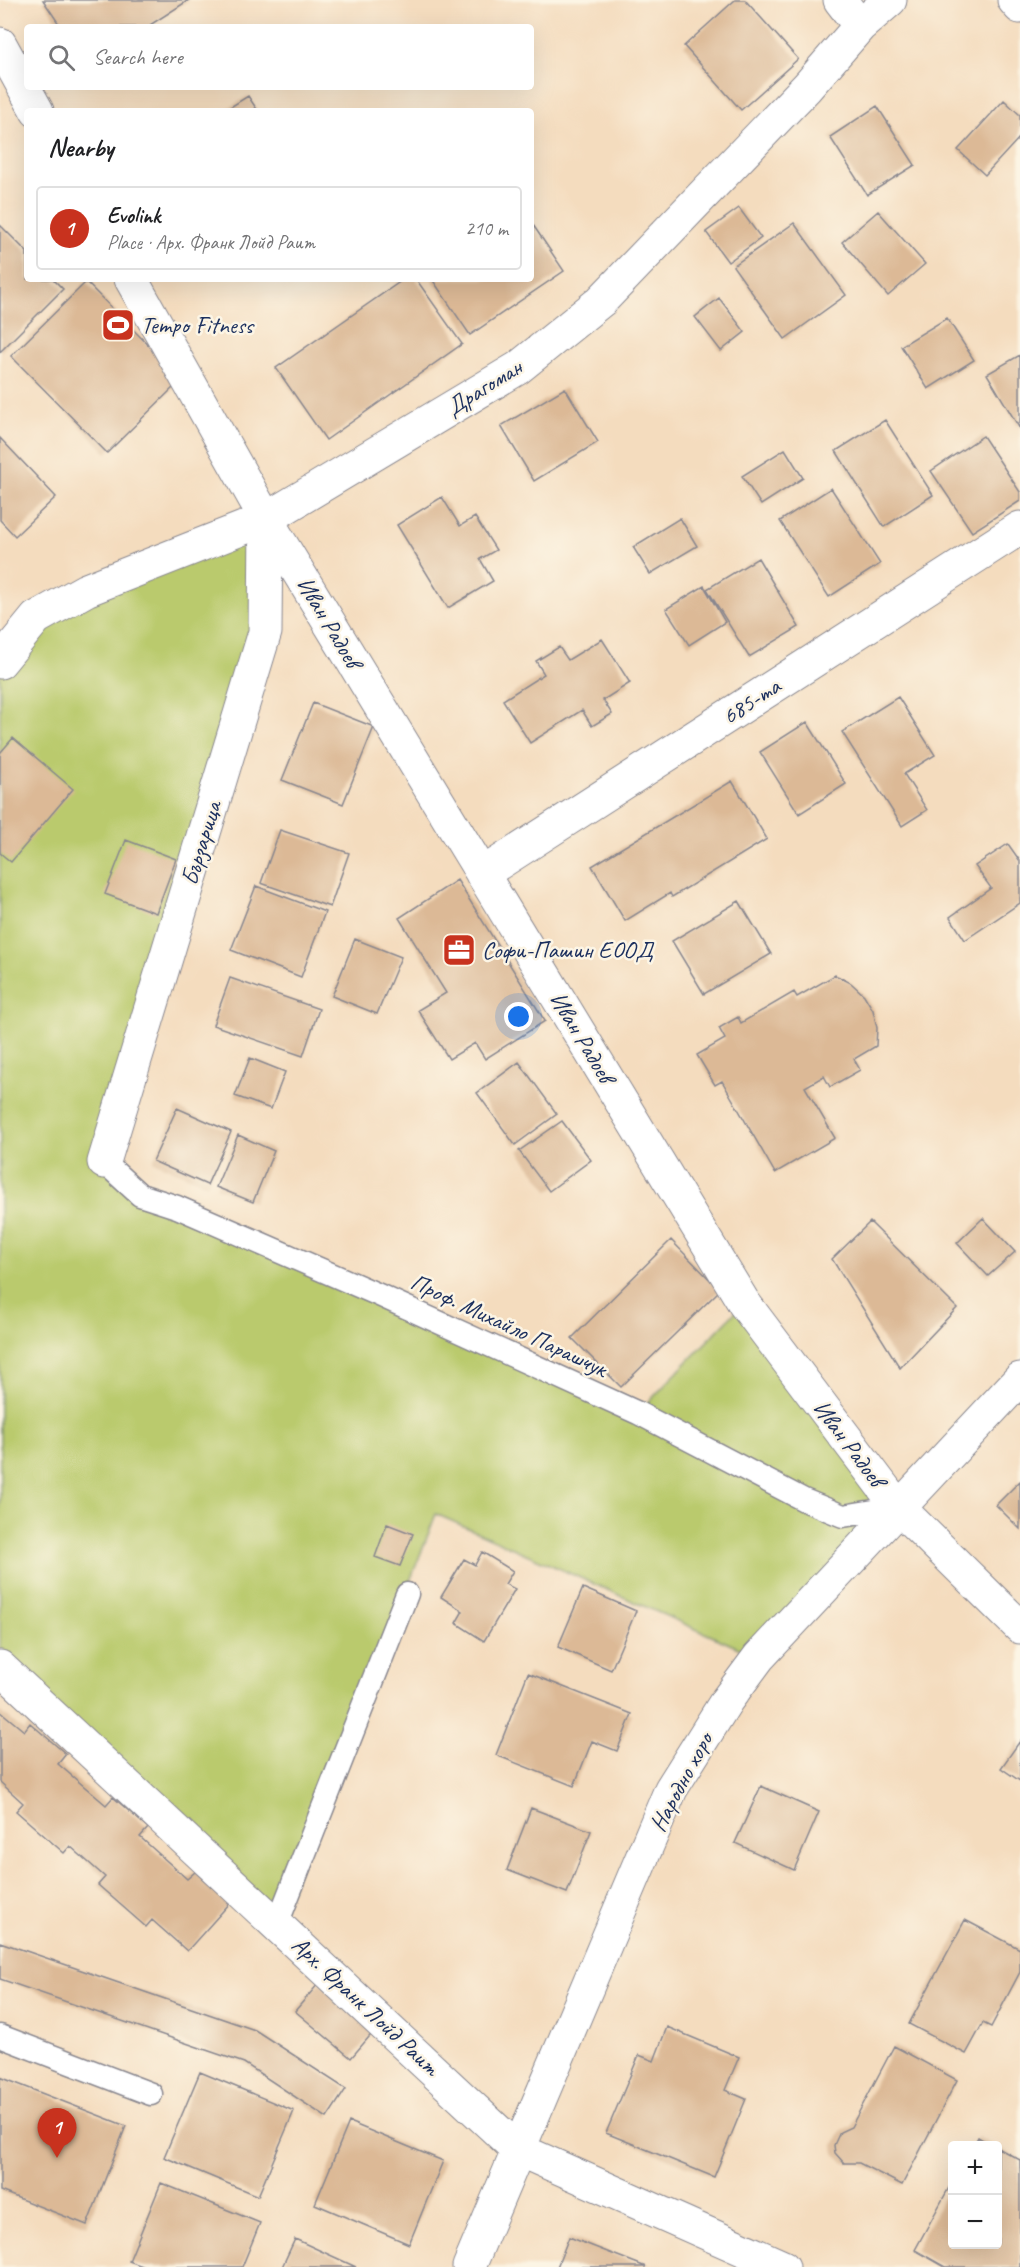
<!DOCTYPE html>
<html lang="en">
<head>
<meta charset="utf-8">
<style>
	:root { --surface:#fff; --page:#f2f2f2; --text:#202124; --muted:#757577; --line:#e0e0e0; --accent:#c8321e }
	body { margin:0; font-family:Caveat,sans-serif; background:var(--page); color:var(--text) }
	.controls { position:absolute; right:18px; bottom:18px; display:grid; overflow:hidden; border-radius:6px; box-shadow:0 6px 24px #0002 }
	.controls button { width:54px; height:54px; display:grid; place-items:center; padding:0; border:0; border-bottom:2px solid var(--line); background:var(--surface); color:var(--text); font:30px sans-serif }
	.you { position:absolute; left:519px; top:1017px; width:21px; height:21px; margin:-15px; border:4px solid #fff; border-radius:50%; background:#1a73e8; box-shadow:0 0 0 9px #1a73e833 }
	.badge { display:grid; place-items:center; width:39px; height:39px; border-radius:50%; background:var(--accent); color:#fff; font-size:20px; font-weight:700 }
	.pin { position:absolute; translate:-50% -50px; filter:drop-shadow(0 2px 3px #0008) }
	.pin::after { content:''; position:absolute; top:32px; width:21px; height:18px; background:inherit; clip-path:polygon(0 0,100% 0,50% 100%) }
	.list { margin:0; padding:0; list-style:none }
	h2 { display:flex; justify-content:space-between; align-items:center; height:78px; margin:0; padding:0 24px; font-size:26px }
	h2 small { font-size:20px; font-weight:400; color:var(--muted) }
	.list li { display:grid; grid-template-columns:39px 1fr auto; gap:18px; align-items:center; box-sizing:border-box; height:84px; margin:0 12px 12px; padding:0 12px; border:2px solid var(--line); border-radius:6px }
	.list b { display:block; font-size:22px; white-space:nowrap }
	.list p { margin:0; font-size:20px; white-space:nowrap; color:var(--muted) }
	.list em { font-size:20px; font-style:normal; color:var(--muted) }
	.icon { flex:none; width:33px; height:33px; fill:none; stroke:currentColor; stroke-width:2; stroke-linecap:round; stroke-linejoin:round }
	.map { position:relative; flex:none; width:1020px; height:2267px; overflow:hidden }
	.search { position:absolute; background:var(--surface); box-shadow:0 6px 24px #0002; left:24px; top:24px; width:510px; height:66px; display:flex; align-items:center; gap:15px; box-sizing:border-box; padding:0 21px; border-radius:6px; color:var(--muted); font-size:22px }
	.panel { position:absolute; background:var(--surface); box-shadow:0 6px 24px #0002; left:24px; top:108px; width:510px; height:174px; border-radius:6px }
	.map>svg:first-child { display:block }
	.green { fill:#baca6d; stroke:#6a7c66; stroke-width:1.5 }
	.building { fill:#dcb996 }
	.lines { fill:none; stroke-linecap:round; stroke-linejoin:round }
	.service-casing { stroke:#88868e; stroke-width:25 }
	.minor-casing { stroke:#88868e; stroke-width:35 }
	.service { stroke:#fff; stroke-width:22 }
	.minor { stroke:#fff; stroke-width:33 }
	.labels { text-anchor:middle; stroke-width:5; stroke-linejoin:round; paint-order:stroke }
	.poi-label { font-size:24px; fill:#1b2f5e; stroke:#fcf5e5; text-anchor:start }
	.street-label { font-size:24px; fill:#1b2f5e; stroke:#fcf5e5 }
</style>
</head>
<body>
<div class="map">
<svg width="1020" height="2267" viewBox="0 0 1020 2267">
	<rect width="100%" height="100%" fill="#fcf5e5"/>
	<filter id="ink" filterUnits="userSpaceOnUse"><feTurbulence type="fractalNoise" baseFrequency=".0167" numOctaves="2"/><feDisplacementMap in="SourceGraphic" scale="12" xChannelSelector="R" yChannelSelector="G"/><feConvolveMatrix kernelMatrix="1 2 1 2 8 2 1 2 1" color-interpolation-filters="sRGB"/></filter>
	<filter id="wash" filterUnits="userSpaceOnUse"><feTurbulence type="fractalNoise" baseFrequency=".008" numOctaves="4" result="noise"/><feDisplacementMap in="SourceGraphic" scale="24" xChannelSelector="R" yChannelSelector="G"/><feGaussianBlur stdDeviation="1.35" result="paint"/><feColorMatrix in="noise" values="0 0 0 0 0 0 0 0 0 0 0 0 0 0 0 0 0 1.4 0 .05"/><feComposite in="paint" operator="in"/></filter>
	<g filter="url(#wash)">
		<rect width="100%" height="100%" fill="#f4dcbe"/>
		<path class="green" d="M266,519L265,632L104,1162L140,1195L638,1413L744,1303L898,1507L759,1657L436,1514L277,1924L0,1667V662L36,618Z"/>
		<g id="blocks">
			<path class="building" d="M43,0H189L147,27H61Z
				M735,0H745L798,59L741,110L684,46Z
				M248,96L258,111H224Z
				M1004,100L1020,115V137L985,175L958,150Z
				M877,106L915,165L867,195L830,137Z
				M739,208L761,238L728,262L706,232Z
				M878,211L925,264L888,296L842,242Z
				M531,222L564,271L470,335L432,279H531Z
				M794,223L846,295L785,339L733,266Z
				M0,225L27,252V279H53L63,289L0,352Z
				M404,279H416L462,344L326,440L276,368Z
				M86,282L182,379L107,453L11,356Z
				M719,298L745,332L721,351L695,317Z
				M947,318L974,360L928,389L901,346Z
				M1020,355V429L987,374Z
				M565,388L598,442L534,481L501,426Z
				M885,420L933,495L884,527L836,451Z
				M983,436L1020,492V501L972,532L931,471Z
				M0,438L56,497L15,536L0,520Z
				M785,449L803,478L761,505L742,476Z
				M831,488L880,564L829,597L780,521Z
				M442,497L460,526L475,517L496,550L480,559L493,581L448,608L397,525Z
				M680,518L697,546L650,574L633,547Z
				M758,558L799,627L749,657L707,589Z
				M704,586L725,622L689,645L666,609Z
				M602,639L630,683L603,700L612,714L592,726L582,710L530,743L503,700L544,674L536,661L559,647L568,660Z
				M898,697L935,755L904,774L927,810L902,826L842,732Z
				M313,703L374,727L343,804L282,780Z
				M807,722L846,784L799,814L760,752Z
				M13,738L73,789L11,862L0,853V753Z
				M732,781L767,839L672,897L670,893L625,921L592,866Z
				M280,830L349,853L330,907L261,883Z
				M126,840L176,859L156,913L105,894Z
				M1008,844L1020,861V903L965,940L950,917L991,888L975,866Z
				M457,880L545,1021L485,1059L475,1043L449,1059L418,1010L446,993L399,918Z
				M256,886L325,912L301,977L231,950Z
				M739,901L771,954L704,994L672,941Z
				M355,939L401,957L377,1014L332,996Z
				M835,975L851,983L864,995L873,1010L877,1028L876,1046L854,1059L860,1070L830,1087L824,1076L805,1087L835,1138L775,1173L722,1081L715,1085L697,1055L725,1039L719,1028L738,1017L741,1023L794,992L797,997Z
				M230,978L319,1009L303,1056L213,1025Z
				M250,1058L285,1072L271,1109L235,1096Z
				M519,1062L557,1114L515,1145L477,1093Z
				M177,1108L231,1132L207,1185L153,1161Z
				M562,1121L591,1160L549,1191L519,1151Z
				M238,1135L274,1151L253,1202L216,1187Z
				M983,1218L1015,1252L988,1276L957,1243Z
				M870,1222L957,1308L900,1368L832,1259Z
				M671,1240L720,1290L621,1387L572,1338Z
				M1020,1481V1529L996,1505Z
				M387,1524L413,1534L400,1566L375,1557Z
				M482,1552L513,1571L505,1584L515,1589L484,1641L456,1623L463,1611L441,1597L464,1559L475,1565Z
				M583,1588L636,1611L611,1670L558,1647Z
				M528,1673L632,1714L617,1751L592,1741L574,1786L496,1755Z
				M0,1711L24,1731L30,1723L66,1754L58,1764L106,1805L113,1797L148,1828L140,1837L187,1879L195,1872L230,1903L187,1951L152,1920L146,1927L98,1885L105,1877L70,1846L64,1853L16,1811L23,1803L0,1782Z
				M1020,1741V1781L1001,1768Z
				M761,1786L819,1812L794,1870L735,1843Z
				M531,1808L591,1831L567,1893L507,1870Z
				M965,1920L1020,1949V1972L991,2027L983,2023L966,2054L909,2024Z
				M0,1942L255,2030L346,2089L327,2118L244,2063L0,1979Z
				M319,1983L375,2030L351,2058L295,2011Z
				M667,2027L739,2057L725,2090L746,2099L714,2177L606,2133L639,2055L654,2061Z
				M894,2046L957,2080L902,2185L859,2163H844L835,2153L834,2145L840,2132L851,2127Z
				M200,2072L294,2111L258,2196L164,2157Z
				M0,2077L126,2126L87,2225L0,2191Z
				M349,2122L443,2161L409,2244L315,2204Z
				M978,2137L993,2146H973Z
				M998,2148L1020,2160V2267H945L915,2250L952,2182V2244H998Z
				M161,2183L260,2223L242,2267H145L129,2261Z
				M569,2237L646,2267H557Z
				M295,2239L356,2267H282Z"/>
		</g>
	</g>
	<g filter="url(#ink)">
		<use href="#blocks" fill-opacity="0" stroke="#88868e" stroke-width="1.5"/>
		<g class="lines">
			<defs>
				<path id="service" d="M104,1162L140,1195L177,1207L379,1295L638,1413L804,1500L843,1516L898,1507
					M277,1924L407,1594
					M0,2036L151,2094"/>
				<path id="minor" d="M840,0L860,26
					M1014,0L1020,7
					M0,44L37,111
					M131,279L266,519L744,1303L898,1507L1020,1627
					M0,662L36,618L86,590L266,519L518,368L601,301L807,87L860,26L890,0
					M482,874L1020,528
					M104,1162L265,632L266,519
					M0,1667L517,2149L783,2267
					M469,2267L671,1789L727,1700L759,1657L1020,1379"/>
			</defs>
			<use href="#service" class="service-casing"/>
			<use href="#minor" class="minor-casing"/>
			<use href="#service" class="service"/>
			<use href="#minor" class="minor"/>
		</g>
	</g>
	<defs>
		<symbol id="stadium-square" viewBox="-11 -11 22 22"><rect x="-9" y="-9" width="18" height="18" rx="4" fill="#c8321e" stroke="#fcf5e5"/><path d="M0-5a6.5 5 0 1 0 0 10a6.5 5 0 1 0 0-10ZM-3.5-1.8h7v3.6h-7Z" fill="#fff"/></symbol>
		<symbol id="office-square" viewBox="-11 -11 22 22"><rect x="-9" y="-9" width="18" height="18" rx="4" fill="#c8321e" stroke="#fcf5e5"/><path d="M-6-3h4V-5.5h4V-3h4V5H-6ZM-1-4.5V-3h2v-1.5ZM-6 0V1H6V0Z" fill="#fff"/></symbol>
	</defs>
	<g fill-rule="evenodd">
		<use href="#stadium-square" x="99" y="306" width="38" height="38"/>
		<use href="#office-square" x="440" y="931" width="38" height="38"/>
	</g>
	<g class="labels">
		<g class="poi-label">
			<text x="141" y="333">Tempo Fitness</text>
			<text x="482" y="958">Софи-Пашин ЕООД</text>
		</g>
		<g class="street-label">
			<text transform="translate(484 387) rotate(-32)" y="8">Драгоман</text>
			<text transform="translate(329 622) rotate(59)" y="8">Иван Радоев</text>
			<text transform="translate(751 701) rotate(-33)" y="8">685-та</text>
			<text transform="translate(201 843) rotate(-73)" y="8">Бързарица</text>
			<text transform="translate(582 1037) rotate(59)" y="8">Иван Радоев</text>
			<text transform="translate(509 1325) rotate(25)" y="8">Проф. Михайло Парашчук</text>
			<text transform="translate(849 1443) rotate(53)" y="8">Иван Радоев</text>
			<text transform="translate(681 1782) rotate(-62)" y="8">Народно хоро</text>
			<text transform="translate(366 2006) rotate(43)" y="8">Арх. Франк Лойд Раит</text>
		</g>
	</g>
</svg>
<div class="controls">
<button>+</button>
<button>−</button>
</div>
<div class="you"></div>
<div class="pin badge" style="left:57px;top:2158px">1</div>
<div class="search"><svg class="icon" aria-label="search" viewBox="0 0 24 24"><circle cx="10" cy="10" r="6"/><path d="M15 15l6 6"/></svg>Search here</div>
<section class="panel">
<h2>Nearby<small></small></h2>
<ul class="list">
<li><span class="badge">1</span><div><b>Evolink</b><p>Place · Арх. Франк Лойд Раит</p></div><em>210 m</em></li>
</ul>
</section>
</div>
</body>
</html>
